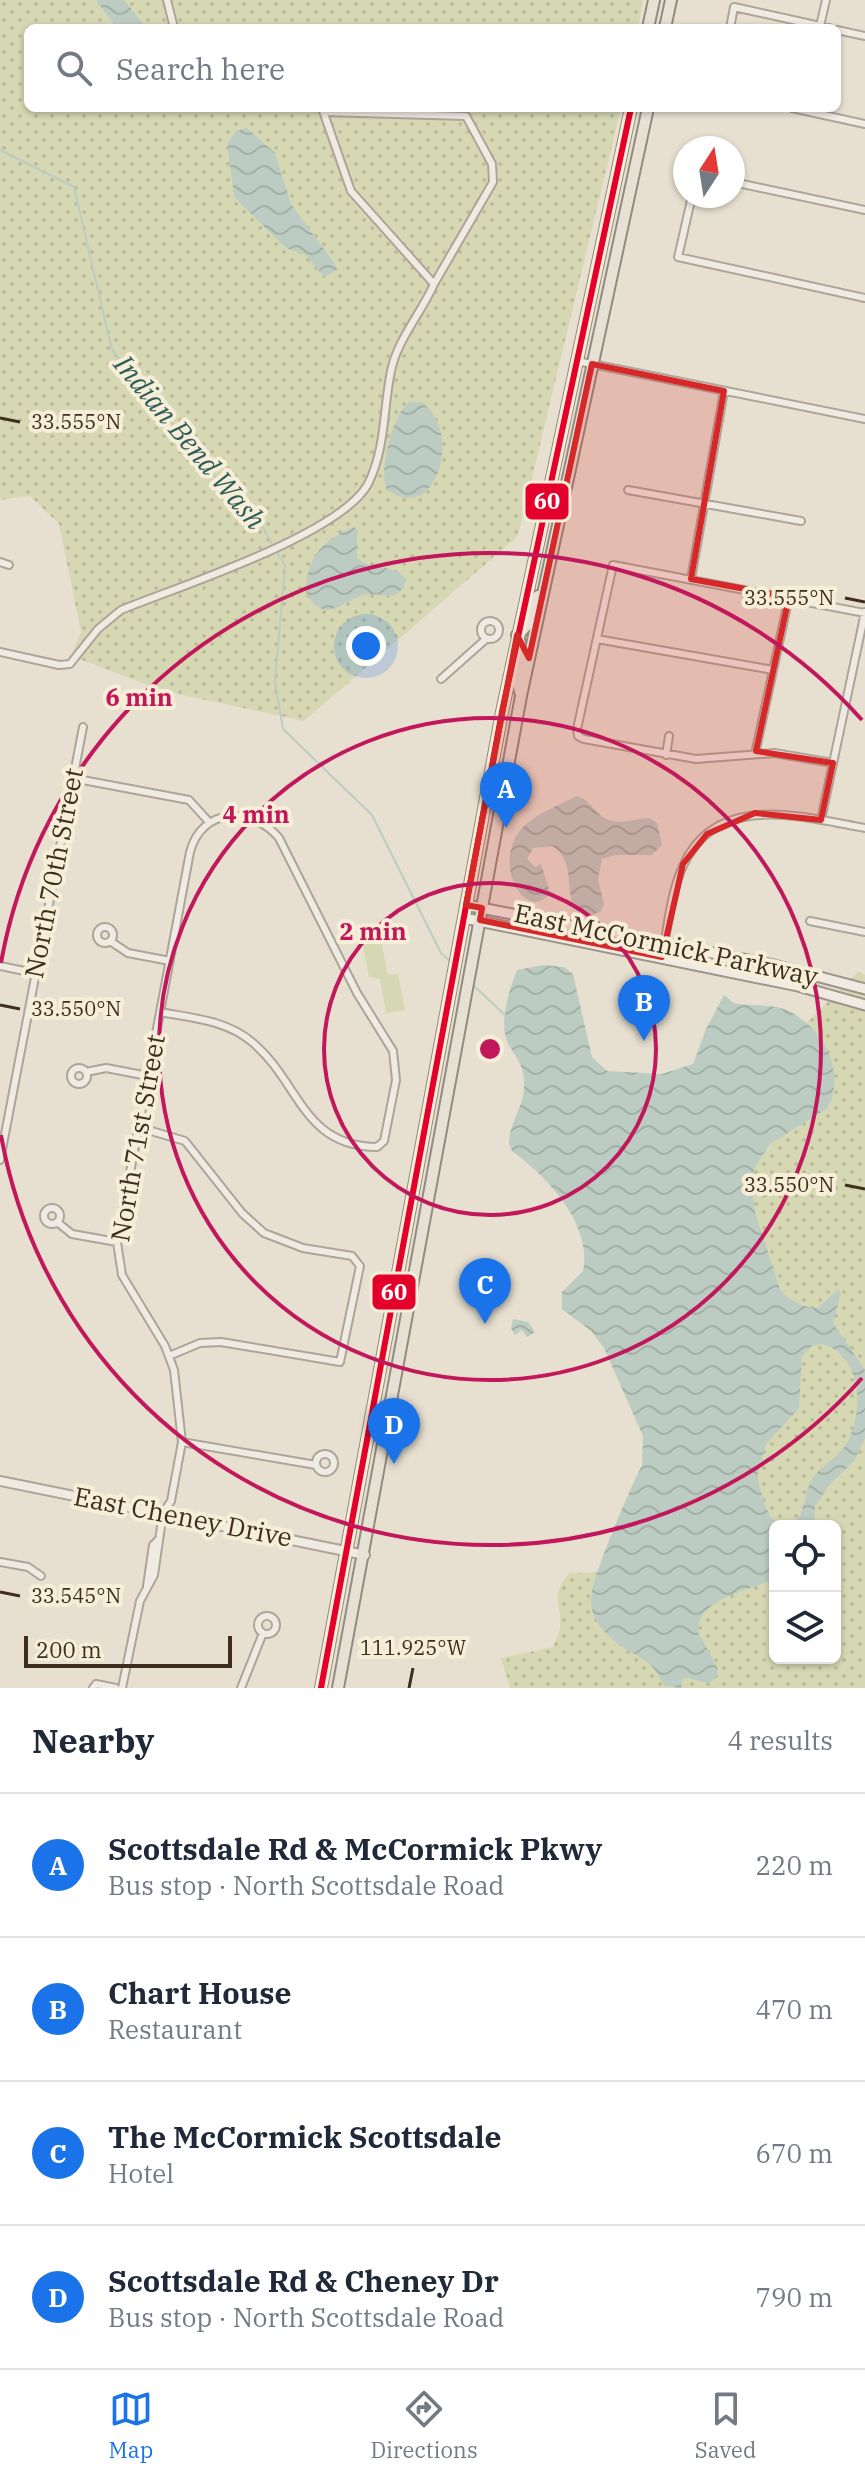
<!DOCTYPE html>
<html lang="en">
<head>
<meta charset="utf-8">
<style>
	:root { --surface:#fff; --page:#f6f6f7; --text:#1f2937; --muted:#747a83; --line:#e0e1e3; --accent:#1a73e8 }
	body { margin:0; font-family:"IBM Plex Serif",serif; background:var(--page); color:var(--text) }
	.controls { position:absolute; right:24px; bottom:24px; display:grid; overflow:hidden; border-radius:12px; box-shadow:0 2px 6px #0004 }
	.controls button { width:72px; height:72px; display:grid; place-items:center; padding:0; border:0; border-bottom:2px solid var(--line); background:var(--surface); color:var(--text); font:40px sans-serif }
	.compass { position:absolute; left:673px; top:136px; width:72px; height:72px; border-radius:50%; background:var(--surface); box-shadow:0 2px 6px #0004; rotate:12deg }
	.scale { position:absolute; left:24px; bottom:20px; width:208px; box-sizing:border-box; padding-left:8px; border:4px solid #3d2e20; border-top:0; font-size:22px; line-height:28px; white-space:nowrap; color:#3d2e20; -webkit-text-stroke:6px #f7eed8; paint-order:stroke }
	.you { position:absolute; left:366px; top:646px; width:28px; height:28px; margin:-20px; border:6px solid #fff; border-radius:50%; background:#1a73e8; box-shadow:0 0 0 12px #1a73e833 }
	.badge { display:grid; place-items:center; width:52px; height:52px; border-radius:50%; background:var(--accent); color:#fff; font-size:26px; font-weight:700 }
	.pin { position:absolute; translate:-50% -66px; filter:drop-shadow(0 2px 4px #0008) }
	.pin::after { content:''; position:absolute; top:42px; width:28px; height:24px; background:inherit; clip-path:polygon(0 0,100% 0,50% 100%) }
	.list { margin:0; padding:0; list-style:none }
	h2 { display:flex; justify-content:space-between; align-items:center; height:104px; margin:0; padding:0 32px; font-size:34px }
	h2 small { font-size:26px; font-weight:400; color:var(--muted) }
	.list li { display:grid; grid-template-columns:52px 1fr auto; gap:24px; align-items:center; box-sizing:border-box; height:144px; padding:0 32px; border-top:2px solid var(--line) }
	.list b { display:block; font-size:30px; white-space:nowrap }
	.list p { margin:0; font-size:26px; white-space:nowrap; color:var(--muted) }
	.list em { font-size:26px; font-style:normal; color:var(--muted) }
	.icon { flex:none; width:44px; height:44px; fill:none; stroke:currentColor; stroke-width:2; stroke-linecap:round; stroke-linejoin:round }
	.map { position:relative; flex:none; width:865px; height:1688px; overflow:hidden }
	.search { position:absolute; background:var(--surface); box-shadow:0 2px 6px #0004; left:24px; right:24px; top:24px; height:88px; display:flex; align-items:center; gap:20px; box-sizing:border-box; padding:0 28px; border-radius:12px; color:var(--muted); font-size:30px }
	.sheet { height:680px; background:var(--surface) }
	nav { display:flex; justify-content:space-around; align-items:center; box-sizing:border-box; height:112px; border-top:2px solid var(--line); background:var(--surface); font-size:22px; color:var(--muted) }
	nav a { display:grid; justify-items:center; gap:4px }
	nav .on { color:var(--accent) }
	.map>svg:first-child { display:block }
	.grass { fill:url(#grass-dots); fill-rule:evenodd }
	.park { fill:#d6d7b3 }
	.water { fill:url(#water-waves); fill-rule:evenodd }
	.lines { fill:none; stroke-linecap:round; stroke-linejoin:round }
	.stream { stroke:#bcccc2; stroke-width:2 }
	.minor-casing { stroke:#ada599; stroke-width:10 }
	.tertiary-casing { stroke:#ada599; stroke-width:12 }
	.secondary-casing { stroke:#9c958a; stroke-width:13 }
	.primary-casing { stroke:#928b80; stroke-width:14 }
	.minor { stroke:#efebe3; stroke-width:6 }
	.tertiary { stroke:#efebe3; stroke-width:8 }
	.secondary { stroke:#efebe3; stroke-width:9 }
	.primary { stroke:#e6e1d4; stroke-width:10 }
	.bus-1-casing { stroke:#f7eed8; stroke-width:12 }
	.bus-1 { stroke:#e4002b; stroke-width:6 }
	.marked { fill:#d62828; fill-opacity:0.2; stroke:#d62828; stroke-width:6; stroke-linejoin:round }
	.ticks { fill:none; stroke:#3d2e20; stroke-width:3 }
	.ring { fill:none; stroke:#c2185b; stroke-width:4 }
	.labels { text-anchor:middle; stroke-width:8; stroke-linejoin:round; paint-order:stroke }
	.street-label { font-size:26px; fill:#3d2e20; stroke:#f7eed8 }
	.water-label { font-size:28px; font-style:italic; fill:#2f5d5a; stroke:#f7eed8 }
	.ticks-label { font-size:20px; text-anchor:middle; fill:#3d2e20; stroke:#f7eed8; stroke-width:8; stroke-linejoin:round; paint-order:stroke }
	.centre { fill:#c2185b; stroke:#f7eed8; stroke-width:4 }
	.ring-label { font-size:24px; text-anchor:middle; font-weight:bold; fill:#c2185b; stroke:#f7eed8; stroke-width:8; stroke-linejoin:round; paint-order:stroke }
	.line-badge { stroke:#f7eed8; stroke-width:3 }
	.badge-label { font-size:22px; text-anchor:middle; font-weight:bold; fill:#fff }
</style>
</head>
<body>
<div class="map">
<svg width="865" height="1688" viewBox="0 0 865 1688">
	<defs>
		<pattern id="grass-dots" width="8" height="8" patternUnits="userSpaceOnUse" patternTransform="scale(2)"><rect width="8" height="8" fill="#d6d7b3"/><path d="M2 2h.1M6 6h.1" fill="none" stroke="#b9b99a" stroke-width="1.8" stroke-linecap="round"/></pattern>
		<pattern id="water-waves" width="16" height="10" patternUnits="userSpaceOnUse" patternTransform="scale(2)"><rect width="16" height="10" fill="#bcccc2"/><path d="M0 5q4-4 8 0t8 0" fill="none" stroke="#a2b0a6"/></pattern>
	</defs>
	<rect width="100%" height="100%" fill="#e7e0d1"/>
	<path class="grass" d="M0,0H643L638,28H28V108H621L518,536L304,721L164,691L71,656L81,632L59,524L30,496L0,500Z
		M858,972L865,975V1688H510L501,1658L553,1647C555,1641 559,1634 560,1628C563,1607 548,1594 570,1573L687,1571L786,1297L780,1289L755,1212L752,1188L754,1169L770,1144L828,1108L831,1103L819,1037L806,1023ZM775,1526H835V1658H775Z"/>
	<path class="park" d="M381,940L388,975L398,974L405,1010L386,1013L380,979L369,977L363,947L366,942Z"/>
	<path class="water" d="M96,0H124L145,26L117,28Z
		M247,128L275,153L291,204L334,263L338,269L324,277L306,255L286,248L239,202L234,195L227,144L236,131Z
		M410,402L422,403C462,428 439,526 387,490C378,474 393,410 410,402Z
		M354,527L357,530V558C372,572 393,563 405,578L404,588L395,595C386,597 378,594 369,594C345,595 329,628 307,595C304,560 322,540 354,527Z
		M577,796C591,800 595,815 609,820C623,825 635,818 650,818L657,823L662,845L652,855H615L602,859L598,879L604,904L601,911L590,916C555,912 583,864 552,846L533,848L527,859L535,867L541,864L550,892C530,924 493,871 518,833C531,815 558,806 577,796Z
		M543,965L564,967L573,974L592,1057L607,1071L662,1074L693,1064L706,1029L724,995C729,998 732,1004 739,1004C755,1006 774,1004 789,1011C824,1029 846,1072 828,1108L770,1144L754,1169L752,1188L755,1212L780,1289C790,1302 802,1307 818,1308L838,1289L841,1293L833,1323L865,1370V1438L854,1461L829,1485L815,1507L814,1526H775V1578C751,1591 697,1597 698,1632L718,1669L716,1679L708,1683L683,1677L681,1688L664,1686C651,1654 632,1658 610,1637C599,1627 591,1615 591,1600C591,1577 630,1489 642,1465L643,1436L604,1348L591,1331L562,1309V1292L583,1271C593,1224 546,1176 512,1151L509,1144C509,1124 523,1107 524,1089C525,1071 520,1062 511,1049C496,1027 509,991 517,970ZM821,1344C863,1354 864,1412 847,1443C838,1459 818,1466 810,1483C802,1498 807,1524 783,1525L771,1518L764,1503L757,1476L766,1444L799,1408L802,1356L812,1346Z
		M513,1319L528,1322L535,1332L527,1337L522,1330L515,1335L511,1329Z"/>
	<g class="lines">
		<path class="stream" d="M0,150L74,187L112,350L217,479L262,526L285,566L275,681L283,729L372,815L441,953L451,962
			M472,984L508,1018"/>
		<defs>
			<path id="minor" d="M167,0L174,28
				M820,26L826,0
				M730,28L734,7L829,28
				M837,30L865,36
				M792,108L865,124
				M324,112L466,116L492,164L493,182L434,284
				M733,182L865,210
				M692,196L678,257L865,298
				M577,361L865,419
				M628,490L801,521
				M0,562L9,565
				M691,579L724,391
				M481 630a9 9 0 1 1 18 0a9 9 0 1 1-18 0Z
				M597,639L773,670
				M0,652L59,665L70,664L98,629L121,610C177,587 340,535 368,484C386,448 383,409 391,371C397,340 422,312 434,284L351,191L322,108
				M441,679L486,639
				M755,754L789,597
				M666,755L669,736
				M833,763L774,753L696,759L584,739L578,736L577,729L613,565L865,613
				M72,778L189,800L209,822
				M821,820L865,612
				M810,921L865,932
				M97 935a8 8 0 1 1 16 0a8 8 0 1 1-16 0Z
				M110,941L128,953L170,961
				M662,957C668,927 670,894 683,866C716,791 803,817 865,828
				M0,966L34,973
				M71 1076a8 8 0 1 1 16 0a8 8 0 1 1-16 0Z
				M86,1072L106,1068L148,1076
				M138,1127L185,1141L242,1213L264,1233L303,1248L352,1256L360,1266L340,1362L221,1342L200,1343L169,1356
				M0,1160L83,727
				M44 1216a8 8 0 1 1 16 0a8 8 0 1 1-16 0Z
				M57,1222L72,1234L117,1242
				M182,1442L316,1465
				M316 1463a9 9 0 1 1 18 0a9 9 0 1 1-18 0Z
				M0,1562L28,1567L41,1576
				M147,1586L153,1545L158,1540
				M258 1625a9 9 0 1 1 18 0a9 9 0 1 1-18 0Z
				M93,1688L96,1684L116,1688
				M122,1688L140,1601L154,1575L163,1513L171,1501L182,1442L174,1370L165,1346L122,1275L117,1242L190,852C202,807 252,806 279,838L357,993L393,1051L396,1080L384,1141L377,1147C302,1146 300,1082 252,1042C226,1020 192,1018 160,1012
				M241,1688L263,1633"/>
			<path id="tertiary" d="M0,1481L365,1555"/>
			<path id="secondary" d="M466,905L774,965L865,989
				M464,918L798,986L865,1005"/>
			<path id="primary" d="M648,28L654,0
				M665,28L671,0
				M519,634L528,624L538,596
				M517,635C528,656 512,674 521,694
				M321,1688L502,712L631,108
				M338,1688L521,696L648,108"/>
		</defs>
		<use href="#minor" class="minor-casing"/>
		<use href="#tertiary" class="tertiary-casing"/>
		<use href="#secondary" class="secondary-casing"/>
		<use href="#primary" class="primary-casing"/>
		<use href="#minor" class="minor"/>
		<use href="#tertiary" class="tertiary"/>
		<use href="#secondary" class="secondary"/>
		<use href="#primary" class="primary"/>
		<defs>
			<path id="bus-1" d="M321,1688L502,712L631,108"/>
		</defs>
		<use href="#bus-1" class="bus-1-casing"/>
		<use href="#bus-1" class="bus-1"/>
	</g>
	<path class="marked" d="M592,364L724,391L691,579L789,597L756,751L833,763L821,820L755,813L707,834L683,864L662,957L480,920L482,908L466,905L517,635L529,658Z"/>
	<path class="ticks" d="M0,418L20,422M845,598L865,602M0,1005L20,1009M845,1185L865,1189M0,1592L20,1596M409,1688L413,1668"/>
	<g class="ring">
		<circle cx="490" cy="1049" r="166"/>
		<circle cx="490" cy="1049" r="331"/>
		<path d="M862 1378A497 497 0 0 1 1 1135M1 963A497 497 0 0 1 862 720"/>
	</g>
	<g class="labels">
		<g class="street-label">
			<text transform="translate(54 873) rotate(-79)" y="9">North 70th Street</text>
			<text transform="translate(666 945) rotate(12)" y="9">East McCormick Parkway</text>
			<text transform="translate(138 1138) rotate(-80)" y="9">North 71st Street</text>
			<text transform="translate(183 1517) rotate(11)" y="9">East Cheney Drive</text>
		</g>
		<g class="water-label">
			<text transform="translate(190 442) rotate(50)" y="10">Indian Bend Wash</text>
		</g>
	</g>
	<g class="ticks-label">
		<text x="76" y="429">33.555°N</text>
		<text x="789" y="605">33.555°N</text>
		<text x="76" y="1016">33.550°N</text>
		<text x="789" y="1192">33.550°N</text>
		<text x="76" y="1603">33.545°N</text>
		<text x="413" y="1655">111.925°W</text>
	</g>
	<circle cx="490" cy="1049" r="12" class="centre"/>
	<g class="ring-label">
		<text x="139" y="706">6 min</text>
		<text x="256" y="823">4 min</text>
		<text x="373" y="940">2 min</text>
	</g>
	<g class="line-badge">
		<rect x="524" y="482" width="46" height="39" rx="8" fill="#e4002b"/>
		<rect x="371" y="1273" width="46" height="38" rx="8" fill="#e4002b"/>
	</g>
	<g class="badge-label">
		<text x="547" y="509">60</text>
		<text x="394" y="1300">60</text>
	</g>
</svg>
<div class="controls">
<button><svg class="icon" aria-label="locate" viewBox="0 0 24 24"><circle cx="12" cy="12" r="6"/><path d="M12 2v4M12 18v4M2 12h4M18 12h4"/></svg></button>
<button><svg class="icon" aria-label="layers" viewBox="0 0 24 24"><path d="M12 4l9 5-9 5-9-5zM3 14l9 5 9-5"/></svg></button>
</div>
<svg class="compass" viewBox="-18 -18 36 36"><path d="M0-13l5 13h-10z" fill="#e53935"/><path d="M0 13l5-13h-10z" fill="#747a83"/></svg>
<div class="scale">200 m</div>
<div class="you"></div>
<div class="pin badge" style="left:506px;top:828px">A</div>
<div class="pin badge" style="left:644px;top:1041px">B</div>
<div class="pin badge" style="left:485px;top:1324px">C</div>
<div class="pin badge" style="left:394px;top:1464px">D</div>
<div class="search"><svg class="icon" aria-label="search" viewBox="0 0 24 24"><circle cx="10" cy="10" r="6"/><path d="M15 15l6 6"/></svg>Search here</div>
</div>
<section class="sheet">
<h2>Nearby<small>4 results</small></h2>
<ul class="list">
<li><span class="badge">A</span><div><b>Scottsdale Rd &amp; McCormick Pkwy</b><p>Bus stop · North Scottsdale Road</p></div><em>220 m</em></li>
<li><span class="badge">B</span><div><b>Chart House</b><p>Restaurant</p></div><em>470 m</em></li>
<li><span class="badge">C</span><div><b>The McCormick Scottsdale</b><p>Hotel</p></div><em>670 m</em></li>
<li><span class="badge">D</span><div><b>Scottsdale Rd &amp; Cheney Dr</b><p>Bus stop · North Scottsdale Road</p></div><em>790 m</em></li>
</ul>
</section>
<nav>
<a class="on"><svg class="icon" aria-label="map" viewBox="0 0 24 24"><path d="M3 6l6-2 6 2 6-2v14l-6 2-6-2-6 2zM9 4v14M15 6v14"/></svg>Map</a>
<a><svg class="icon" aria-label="directions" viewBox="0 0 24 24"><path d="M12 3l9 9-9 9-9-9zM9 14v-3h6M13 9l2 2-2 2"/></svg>Directions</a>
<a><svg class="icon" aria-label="saved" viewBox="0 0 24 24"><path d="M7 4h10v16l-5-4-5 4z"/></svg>Saved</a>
</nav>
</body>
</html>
